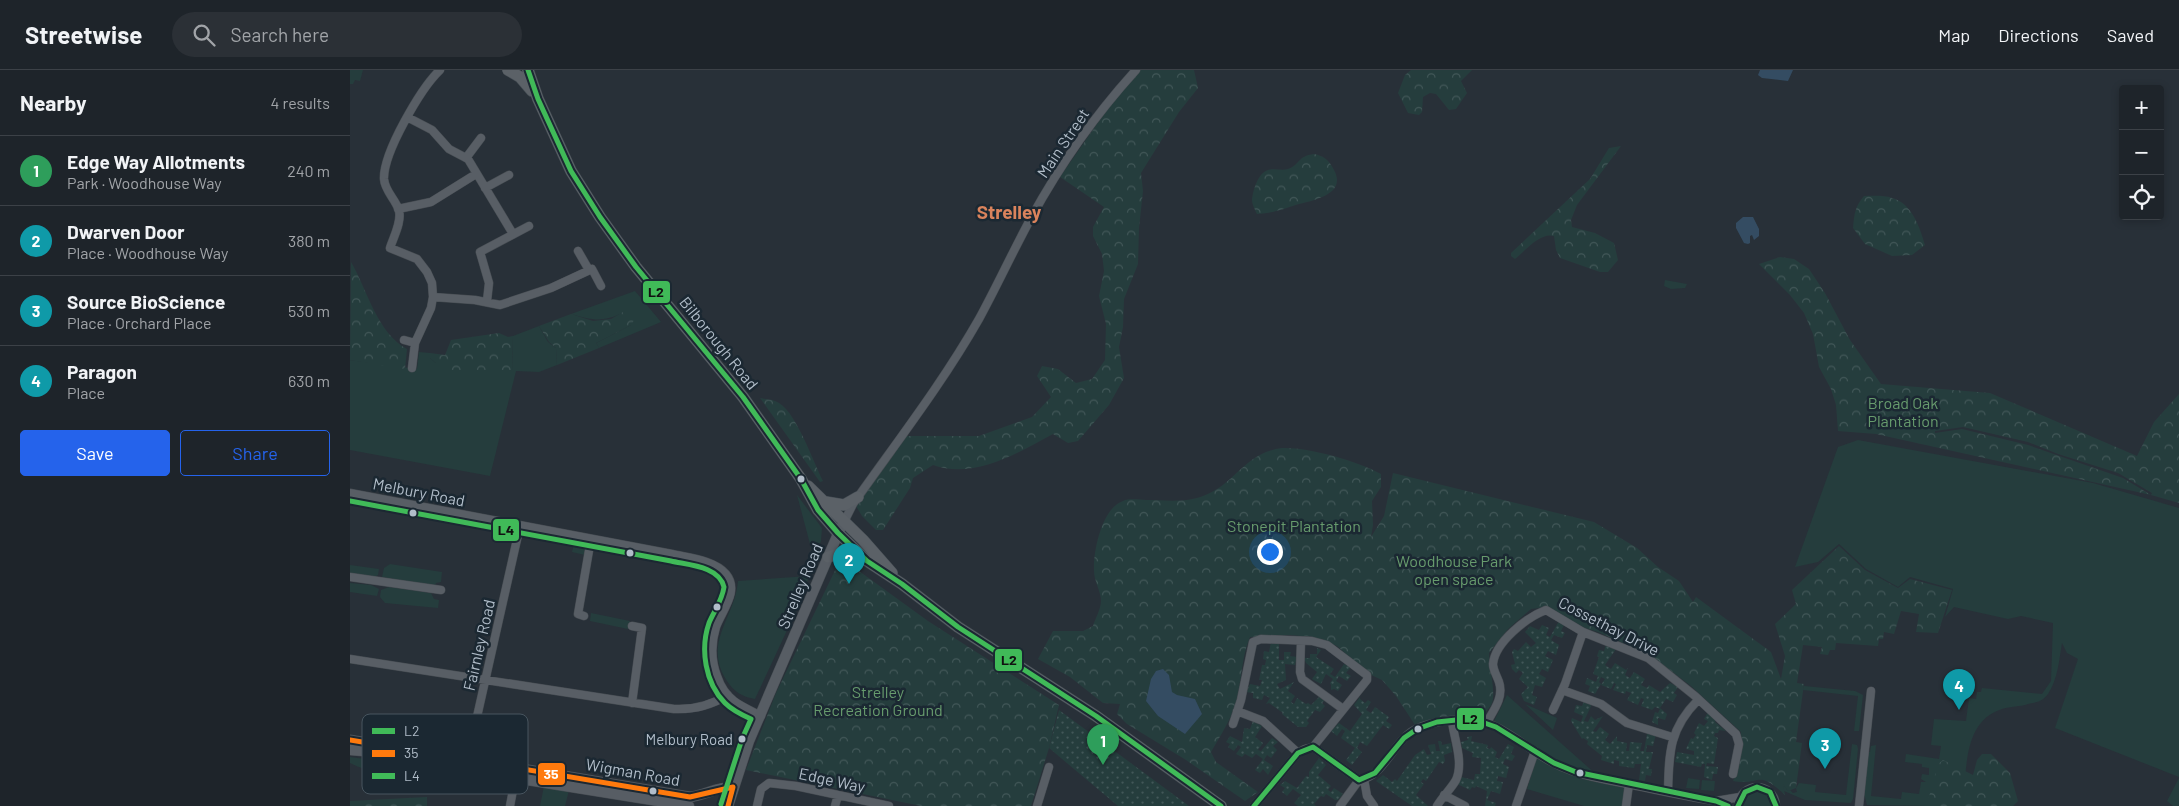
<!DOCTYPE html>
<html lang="en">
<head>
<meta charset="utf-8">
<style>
	:root { --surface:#1e242a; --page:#2b3036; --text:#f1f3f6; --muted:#a1a4a8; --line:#3c4147; --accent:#2563eb }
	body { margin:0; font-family:Barlow,sans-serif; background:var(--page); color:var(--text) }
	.controls { position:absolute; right:15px; top:15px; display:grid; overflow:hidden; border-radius:5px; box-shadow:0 2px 8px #0003 }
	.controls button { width:45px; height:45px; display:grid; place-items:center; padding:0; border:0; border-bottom:1px solid var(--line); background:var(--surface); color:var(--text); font:25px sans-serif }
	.you { position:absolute; left:919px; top:481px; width:18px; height:18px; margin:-12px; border:4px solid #fff; border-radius:50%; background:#1a73e8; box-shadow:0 0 0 8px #1a73e833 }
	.badge { display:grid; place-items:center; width:32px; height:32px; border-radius:50%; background:var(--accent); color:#fff; font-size:16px; font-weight:700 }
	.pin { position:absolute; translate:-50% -41px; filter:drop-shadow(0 1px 2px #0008) }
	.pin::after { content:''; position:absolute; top:26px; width:18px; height:15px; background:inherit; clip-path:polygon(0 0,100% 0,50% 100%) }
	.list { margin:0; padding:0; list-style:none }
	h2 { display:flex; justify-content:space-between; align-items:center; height:65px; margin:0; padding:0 20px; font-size:21px }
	h2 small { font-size:16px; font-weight:400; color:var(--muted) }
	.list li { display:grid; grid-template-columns:32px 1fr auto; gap:15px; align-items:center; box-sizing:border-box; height:70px; padding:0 20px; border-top:1px solid var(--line) }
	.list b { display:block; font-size:19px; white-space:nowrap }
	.list p { margin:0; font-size:16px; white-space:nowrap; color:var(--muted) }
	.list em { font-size:16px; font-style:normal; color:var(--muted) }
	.actions { display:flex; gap:10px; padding:15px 20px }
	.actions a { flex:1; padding:11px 0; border:1px solid var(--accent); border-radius:5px; text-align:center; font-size:18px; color:var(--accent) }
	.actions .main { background:var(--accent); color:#fff }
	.icon { flex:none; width:28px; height:28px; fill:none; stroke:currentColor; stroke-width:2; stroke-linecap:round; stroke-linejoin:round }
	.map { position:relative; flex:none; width:1829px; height:736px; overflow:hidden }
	header { display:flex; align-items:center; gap:30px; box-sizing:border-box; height:70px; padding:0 25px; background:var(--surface); border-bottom:1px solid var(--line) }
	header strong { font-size:24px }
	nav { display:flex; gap:28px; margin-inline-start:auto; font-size:18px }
	.search { width:350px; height:45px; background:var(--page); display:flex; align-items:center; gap:12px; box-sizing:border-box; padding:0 18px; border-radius:28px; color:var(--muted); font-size:19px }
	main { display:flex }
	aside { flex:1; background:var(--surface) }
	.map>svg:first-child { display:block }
	.grass { fill:#253d3d }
	.forest { fill:url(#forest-crowns) }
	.garden { fill:url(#garden-dots) }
	.water { fill:#344c62 }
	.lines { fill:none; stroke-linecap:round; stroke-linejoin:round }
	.street-casing { stroke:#464c52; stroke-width:9 }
	.secondary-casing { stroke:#464c52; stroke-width:11 }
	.primary-casing { stroke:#454d54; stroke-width:12 }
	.street { stroke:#585e65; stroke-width:8 }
	.secondary { stroke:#575d64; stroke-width:10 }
	.primary { stroke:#5b6167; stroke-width:11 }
	.bus-1-casing { stroke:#1b2832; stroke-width:9 }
	.bus-2-casing { stroke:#1b2832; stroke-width:9 }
	.bus-3-casing { stroke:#1b2832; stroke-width:9 }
	.bus-1 { stroke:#40ba58; stroke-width:5 }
	.bus-2 { stroke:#ff7a0d; stroke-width:5 }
	.bus-3 { stroke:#40ba58; stroke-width:5 }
	.bus-dot { fill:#b1bdc9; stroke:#1b2832; stroke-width:2 }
	.labels { text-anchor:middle; stroke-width:5; stroke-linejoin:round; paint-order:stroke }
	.bus-label { font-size:15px; fill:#b1bdc9; stroke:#1b2832; text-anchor:end }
	.street-label { font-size:16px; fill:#b1bdc9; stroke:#1b2832 }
	.park-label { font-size:16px; fill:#679b6d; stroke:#1b2832 }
	.quarter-label { font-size:19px; font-weight:bold; fill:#da835c; stroke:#1b2832 }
	.key { fill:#1b2832; stroke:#48555f; stroke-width:1 }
	.key-label { font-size:14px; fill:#b1bdc9 }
	.line-badge { stroke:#1b2832; stroke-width:2 }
	.badge-label { font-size:14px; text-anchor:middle; font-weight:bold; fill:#fff }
	.pale-badge-label { font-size:14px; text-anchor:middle; font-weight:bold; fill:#111 }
</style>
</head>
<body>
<header>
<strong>Streetwise</strong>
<div class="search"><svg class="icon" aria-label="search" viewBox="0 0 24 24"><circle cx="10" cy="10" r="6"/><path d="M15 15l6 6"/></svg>Search here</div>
<nav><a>Map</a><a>Directions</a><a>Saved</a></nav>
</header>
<main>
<aside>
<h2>Nearby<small>4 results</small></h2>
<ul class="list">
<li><span class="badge" style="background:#2e9e5b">1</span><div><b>Edge Way Allotments</b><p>Park · Woodhouse Way</p></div><em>240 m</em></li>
<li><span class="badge" style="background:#0f9aa8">2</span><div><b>Dwarven Door</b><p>Place · Woodhouse Way</p></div><em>380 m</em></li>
<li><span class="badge" style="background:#0f9aa8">3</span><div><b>Source BioScience</b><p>Place · Orchard Place</p></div><em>530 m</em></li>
<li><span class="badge" style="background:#0f9aa8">4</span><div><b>Paragon</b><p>Place</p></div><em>630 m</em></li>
</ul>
<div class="actions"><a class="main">Save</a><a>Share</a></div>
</aside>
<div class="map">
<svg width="1829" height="736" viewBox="0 0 1829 736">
	<defs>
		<pattern id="forest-crowns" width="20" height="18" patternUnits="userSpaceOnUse" patternTransform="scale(1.25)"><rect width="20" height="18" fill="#253d3d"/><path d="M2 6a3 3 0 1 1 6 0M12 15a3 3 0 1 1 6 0" fill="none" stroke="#425758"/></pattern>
		<pattern id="garden-dots" width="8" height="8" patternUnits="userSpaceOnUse" patternTransform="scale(1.25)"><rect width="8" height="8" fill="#253d3d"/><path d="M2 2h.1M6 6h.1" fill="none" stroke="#425758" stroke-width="1.8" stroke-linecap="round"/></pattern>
	</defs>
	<rect width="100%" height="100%" fill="#283038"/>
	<path class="grass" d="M0,0H13L10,11L5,10L3,14H0Z
		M1315,210L1337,214L1335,218L1321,219L1314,216Z
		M285,221L311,252L249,278L246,273L281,255L280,239C256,252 247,252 221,244Z
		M189,256L198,272L206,278L207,295L189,302L166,301L140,406L0,380V290L67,299L69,282L80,283V288L86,293L87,300H162L163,266Z
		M1508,370L1743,413L1829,438V707L1705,658L1728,589L1717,583L1712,573C1709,590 1708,609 1698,624C1692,632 1687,632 1678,634C1670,637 1661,636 1652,639C1617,650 1617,689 1614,720L1579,736L1517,735L1515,727L1513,726L1517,682H1520L1521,676L1526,675L1521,726L1551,729L1552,722L1569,724L1571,712H1576L1571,709L1572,704L1579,705V698L1572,697V694L1555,692L1556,684L1589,689L1591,676L1581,675L1584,649L1616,651L1619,628L1626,629L1627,622H1631L1632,618L1692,624L1701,611L1703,553L1671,546L1658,549L1604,537L1595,547L1603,519L1560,507L1548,517L1516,499L1489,474L1468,492L1445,497L1488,377Z
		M447,425L472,458L471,471L464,489Z
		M225,470L231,472L235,477V485L222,482Z
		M40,494L92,502L91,512L86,513L85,516L32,507L34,498Z
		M0,495L29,499L28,505L23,508L0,504Z
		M459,506L453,526L405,629C393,627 384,622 377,611C352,573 385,548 388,511Z
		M0,513L21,515L29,519L27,526L0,522Z
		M39,517L81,523L84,529L89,530L88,538L35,533L30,527L31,520Z
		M241,543L280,551L278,559L240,551Z
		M1454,616L1505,621L1513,625L1509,661H1504L1508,626L1453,620Z
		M1157,625L1248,706L1217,696L1205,690L1144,651Z
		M1175,634L1207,648L1203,660Z
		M1502,674L1507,675L1508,679L1503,729L1501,733L1455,730L1434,721L1432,712L1438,721L1440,720L1443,723L1447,722L1446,718L1449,713L1466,715L1465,722L1496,725Z
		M1187,686C1217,707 1241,712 1276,717L1273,736H1234L1177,719Z
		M0,687L54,694L53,697C35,703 17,702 0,693Z
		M1338,708L1350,710L1349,719L1336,718Z
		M1829,708V736H1823L1817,731Z
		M1352,710L1365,711L1364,721L1351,720Z
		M194,716L219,720L215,736H190Z
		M1400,721C1412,720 1419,724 1423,736H1391V731Z"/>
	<path class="forest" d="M790,0H844L848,18L829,42L791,103L793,121L789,158L788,194L774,229L773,257L769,277L774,308L759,335L728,371L718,373L703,364C668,383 623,410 583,395L563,408L560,418L533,460H526L512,446L506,436L554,366H629L682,347L701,327L687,306L692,296L708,299L726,313L742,309L755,290L756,254L749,226L754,201L752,184L743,166V157L754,137L710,107L763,31Z
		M1061,0H1122L1111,11L1117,23L1106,39L1099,40L1086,24L1080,23L1073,27L1072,42L1069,45L1058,43L1048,23L1055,5Z
		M1271,76L1227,135L1221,150L1222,157L1245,163L1264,173L1268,190L1258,202H1250L1210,188L1206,180L1204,166C1190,162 1175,181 1165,189L1161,186V183L1240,109L1259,78Z
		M964,84C974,86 979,90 984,100C997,124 964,130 949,134C933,139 924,143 907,144C905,140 902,134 902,130C903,120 908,103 918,100C925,98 932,101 938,99C950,95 947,86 964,84Z
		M1514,126C1523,126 1534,125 1542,128C1562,133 1570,158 1575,175L1562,185L1542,186L1515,174L1503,158C1504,145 1505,136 1514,126Z
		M1430,187L1444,189L1459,199L1475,223L1500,270L1531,314L1640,323L1787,386L1804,352L1829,324V433L1801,425L1802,423L1768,403L1708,384L1678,372L1613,357L1585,361V363L1612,359L1678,375L1773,408L1801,425L1526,364L1488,361L1486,335L1481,319L1469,297L1463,264L1454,243L1440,225L1409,194Z
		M1,192C17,219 27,263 57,279L55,299L0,290Z
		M280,238L286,247L281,255L246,273L249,278L207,295L206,278L199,272L189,256L221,244L243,251L261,249Z
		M149,263L158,267L163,266L162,300H86V293L80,288V283L95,285L101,270Z
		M410,328C414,329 421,329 425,331C445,337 463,392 473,411L470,412Z
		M932,378C958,377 1008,391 1031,404V417L1022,431L1023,455L1021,467L1034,446L1043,403L1244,452L1287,478L1308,497L1329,511L1343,532L1346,527L1421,582L1431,609L1435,586L1425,554L1446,534L1442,520L1489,476L1515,500L1548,518L1560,509L1602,520L1588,563L1566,562L1569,544L1551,541L1544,564L1534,562L1533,569H1529L1528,576L1486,573L1485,580H1480L1478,585L1470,584L1472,577L1453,575L1447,613L1454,614L1446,672L1452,673L1446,718L1438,721L1433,714L1435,725C1406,698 1412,716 1383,711C1390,696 1392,678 1391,662L1341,616L1300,585L1248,562L1235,558L1197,537L1181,539L1158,559L1139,583C1139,594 1146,624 1142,633C1141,636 1137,640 1135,643L1065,655L1046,626L1032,610L1019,604L987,576L963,567L940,565L900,567C891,588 892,611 886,632C881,650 870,666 861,682L866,692L908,722L895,731L836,690L777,654L767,644L770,634L753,633L720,607L688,589L703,561H733L743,556C745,549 751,539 751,531C751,521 744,511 744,501C743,481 752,438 773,431C780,428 789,430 796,430C814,430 836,433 853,426C886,414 894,383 932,378Z
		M490,490L509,501L578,551L709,635L699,678L681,736H571L396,700L426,623Z
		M1632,684H1641L1660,703L1668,731L1663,736H1574L1577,734L1588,694L1593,690L1623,705L1627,690Z
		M77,727V736H0V731Z"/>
	<path class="garden" d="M1209,551L1215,553L1211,561L1215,563L1212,568L1204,565L1201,570L1209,575L1206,585L1198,581L1195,586L1203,590L1198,602L1192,599L1189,604L1196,608L1192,617L1185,615L1182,625L1187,627L1184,635L1174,631L1171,624L1178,617L1169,609L1173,603L1169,600L1166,603L1162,599L1161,595L1165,594L1162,582L1164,579L1168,581L1176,572L1181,577L1186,573L1175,562L1180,556L1189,560L1192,555L1199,558L1196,565L1200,567Z
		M921,572L929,574V590H934V582H941L940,586L947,587L945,595L935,594L936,610L927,614L930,619L944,612L938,621L945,626L941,632L944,634L947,628L956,634L958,633L961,635L970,626L975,630L972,633L975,636L970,642L965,640L957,651L959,653L956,657H948L932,644L933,643L919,633L916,634L920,628L914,625L912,630L903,628V623L896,622L900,614L910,616L912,610H909L912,595H915L916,590L913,589L914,581L919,582Z
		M1256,574L1266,579L1255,595L1261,599L1265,593L1276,600L1278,598L1275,605L1280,608L1284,602L1295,609L1291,615L1297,618L1299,615L1310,622L1320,613L1328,617L1324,623L1327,625L1323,632L1316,629L1310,638L1317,644L1315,650L1308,648V655L1302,652L1305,642L1308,643L1310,639L1305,637L1302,640L1291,636L1294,629L1291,628L1288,635L1277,630L1281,623L1276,621L1275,624L1263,620L1266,614L1264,613L1261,619L1251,615L1255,609L1251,607L1249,612L1251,614L1245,624L1238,621L1240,616L1235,614L1237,608L1246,612L1248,606L1243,604L1249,587L1247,586L1249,580L1254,581Z
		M967,578L971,580L966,587L984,599L980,604L985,607L994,594L1001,597L996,603L1001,606L997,611L989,606L986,611L992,615L988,621L984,619L981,620V615L980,613L983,609L976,604L971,614L962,609L967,602L956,593L954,588H960V584H967Z
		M1010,627V629L1015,633L1018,630L1021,632L1016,640L1021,643L1025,637L1039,647L1036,651L1042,655L1039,659L1033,655L1017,676L1010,672L1007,678L1012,682L1002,695L996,690L1005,678L991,668L995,661L992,659L987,666L981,661L989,653L1000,661L1012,644L1004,635Z
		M1234,631L1241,634V636L1234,651L1238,652L1241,646L1239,644L1245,650L1253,646L1243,661L1246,662L1250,657L1259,664L1255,670L1260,674L1267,666V671L1277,673L1276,681H1279L1280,672L1292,673L1290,681H1294L1297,664H1306L1303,676L1297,675L1296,682H1303L1299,699H1302L1301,706L1296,705L1295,711L1289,710L1291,694H1285L1284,698L1269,696V691L1264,690V694L1251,690L1252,686L1237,674L1238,671L1233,668L1232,669L1221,651L1222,648L1231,652L1233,646L1224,642L1226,635L1232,636Z
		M709,640L839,736H768L699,678Z
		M1358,642L1367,649L1365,652L1376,661L1369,660L1368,663H1365L1364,666L1368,668L1364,694L1357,693L1356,696L1368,697L1367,704H1363L1362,710L1354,707L1355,694H1352L1351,697L1325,692L1327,682L1344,685V681L1336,679L1341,668L1343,669L1346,665L1344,663L1349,653L1354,656L1358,651L1354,649Z
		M903,651L912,656L905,667L913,673L908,680L911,681L922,668L928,672L923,676L927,680L921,688L917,685L914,690L923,696L918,705L913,699L910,703L905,700L913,689L906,684L902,688L895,684L892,687L886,684L891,677L888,675L884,681L878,677L880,674L876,672L880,666L892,672L894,658L900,659Z
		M1122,666L1121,671L1138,675L1137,678L1140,679L1141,677L1147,682L1145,687L1149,689L1158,674L1164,677L1161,684L1165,686L1162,691L1155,689L1153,694L1159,697L1156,708L1148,706L1147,711L1153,712L1150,724L1141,721L1137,730L1146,733L1145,736H1135L1137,721L1126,716L1125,718L1122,717L1120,720L1107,714L1111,707L1124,710L1125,704H1130L1131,688L1122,687L1123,683L1112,678L1111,672L1118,670L1117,667Z
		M1088,671H1091L1092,675L1101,673L1102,682L1094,685L1095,691L1093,694L1089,692L1076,711L1073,709L1071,712L1074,714L1066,725L1078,736H1062L1026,711L1033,705L1042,712L1045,709L1047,711L1065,685L1074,679L1077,685L1081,684L1078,675L1085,674L1086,681H1090Z
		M969,688L976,695L968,705L981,716L978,720L981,722L984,718L993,724L988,730H985L976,724L974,727L971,726L964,734L966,736H948L944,733L951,725L943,719L937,726L932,722L935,718L930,715L935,711L947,718L956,706L959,707V702Z"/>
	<path class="water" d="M1410,0H1443L1438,11L1412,8L1408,5Z
		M1393,147H1403L1409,159V166L1404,170L1402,165L1400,166V173L1398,174L1394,173L1386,158V153Z
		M813,599L819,605L822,622L827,625L845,629L852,644L835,664L808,646L796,631L801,609L806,601Z"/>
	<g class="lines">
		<defs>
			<path id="street" d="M57,47L82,60L99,79L118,89L163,164
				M116,88L131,68
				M135,118L159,105
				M48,139L81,132L126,104
				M228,181L239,200
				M83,227L125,230L150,235L201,218L242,199L251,216
				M137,231L139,213L130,182L179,156
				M54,270L65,273
				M62,298L65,273L81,238L83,227L82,213L77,202L67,189L40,178C43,168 52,152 49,141C46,129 35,122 34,109C33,83 71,18 90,0
				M0,423L322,484C339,488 364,490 376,504C390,521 372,540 366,557C361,573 361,590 367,606C370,615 376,625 384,631C392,637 402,641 411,646
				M494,452L503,434C546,373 592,314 629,249C647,216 663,181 681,148C710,95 745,45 786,0
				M0,507L91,520
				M234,546L228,544L241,469
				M282,556L292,558L282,633
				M951,571L950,602L952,609L993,639
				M0,589L324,639C344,640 360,636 378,625
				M1212,620L1251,634L1277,653L1322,667
				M1203,640L1215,614L1233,562
				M887,641L913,651L948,683
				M1137,652C1144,640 1154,627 1149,612C1147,606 1143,600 1143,594C1145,572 1177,547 1196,540L1233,562L1298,588L1345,626L1386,664L1389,674L1383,704
				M883,654L891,630L903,572L911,569L962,571L977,575L1014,603L1017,605V610L963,677
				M115,700L170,456
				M1014,709L1017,726L1024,736
				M1318,722C1319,683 1319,659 1348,630
				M1094,725L1115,736
				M1366,731L1390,727
				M160,736L166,704
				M407,736L411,719L419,713L446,716L539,736
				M485,736L488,725
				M687,736L699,697
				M904,736L948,683L955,679L963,677L1009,710C1033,707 1042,675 1061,662C1075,652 1099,650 1116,649C1141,647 1172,674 1193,687C1221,705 1252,709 1283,715C1311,721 1338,727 1366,731L1378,736
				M990,736L1009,710
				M1087,736C1092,727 1101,719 1106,710C1114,692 1104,669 1102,651
				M1166,736L1185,681
				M1276,736L1279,714
				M1388,736C1390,711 1424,711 1426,736
				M1509,736L1521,621"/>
			<path id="secondary" d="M0,670L340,727C355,725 367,717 383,717
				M0,680L37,683
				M54,686L115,700L339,736
				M378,736L399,671L491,457"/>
			<path id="primary" d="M158,0L170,7L182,21
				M178,0L188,29L221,101L250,147L286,197L393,327L451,409L468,440L488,463L517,491L552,514L608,557L746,646L871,736
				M458,416L513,470L542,503
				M476,432L494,435L508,427
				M478,487L492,483L513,489"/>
		</defs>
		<use href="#street" class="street-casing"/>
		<use href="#secondary" class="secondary-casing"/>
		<use href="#primary" class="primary-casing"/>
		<use href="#street" class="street"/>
		<use href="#secondary" class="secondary"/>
		<use href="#primary" class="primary"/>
		<defs>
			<path id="bus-1" d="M178,0L188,29L221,101L250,147L286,197L393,327L451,409L468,440L488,463L517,491L552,514L608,557L746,646L871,736
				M904,736L948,683L963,677L1009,710L1025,703L1054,668L1067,659L1087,652L1116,649L1126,650L1146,657L1204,693L1226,702L1366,731L1378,736
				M1388,736L1395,722L1407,717L1420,722L1426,736"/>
			<path id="bus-2" d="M0,670L340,727L383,717L378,736"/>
			<path id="bus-3" d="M0,431L321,491C338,495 369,496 374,517C372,531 364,541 359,553C350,579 355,613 375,633C382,640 392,645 401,649L392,669L371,734"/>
		</defs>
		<use href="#bus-1" class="bus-1-casing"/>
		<use href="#bus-2" class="bus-2-casing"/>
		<use href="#bus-3" class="bus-3-casing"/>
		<use href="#bus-1" class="bus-1"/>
		<use href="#bus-2" class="bus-2"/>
		<use href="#bus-3" class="bus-3"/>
	</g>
	<g class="bus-dot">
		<circle cx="451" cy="409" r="4.5"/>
		<circle cx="63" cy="443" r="4.5"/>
		<circle cx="280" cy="483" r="4.5"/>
		<circle cx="367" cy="537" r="4.5"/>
		<circle cx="1068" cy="659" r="4.5"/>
		<circle cx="392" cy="669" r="4.5"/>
		<circle cx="1230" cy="703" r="4.5"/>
		<circle cx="303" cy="721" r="4.5"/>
	</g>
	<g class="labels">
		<g class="bus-label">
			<text x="383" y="675">Melbury Road</text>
		</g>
		<g class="street-label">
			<text transform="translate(713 73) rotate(-56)" y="6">Main Street</text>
			<text transform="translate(369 273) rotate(51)" y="6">Bilborough Road</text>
			<text transform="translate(69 422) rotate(11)" y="6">Melbury Road</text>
			<text transform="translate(450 516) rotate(-67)" y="6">Strelley Road</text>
			<text transform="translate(1259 556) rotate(27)" y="6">Cossethay Drive</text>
			<text transform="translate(129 575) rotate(-77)" y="6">Fairnley Road</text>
			<text transform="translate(283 702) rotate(10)" y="6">Wigman Road</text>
			<text transform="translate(482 710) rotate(12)" y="6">Edge Way</text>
		</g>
		<g class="park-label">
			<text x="1553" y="339">Broad Oak<tspan x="1553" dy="18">Plantation</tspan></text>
			<text x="944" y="462">Stonepit Plantation</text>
			<text x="1104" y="497">Woodhouse Park<tspan x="1104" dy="18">open space</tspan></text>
			<text x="528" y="628">Strelley<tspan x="528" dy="18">Recreation Ground</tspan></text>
		</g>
		<g class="quarter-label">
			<text x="659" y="149">Strelley</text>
		</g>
	</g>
	<rect x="12" y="644" width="166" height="80" rx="8" class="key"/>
	<rect x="22" y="658" width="23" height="6" fill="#40ba58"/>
	<rect x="22" y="680" width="23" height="7" fill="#ff7a0d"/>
	<rect x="22" y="703" width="23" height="6" fill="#40ba58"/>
	<g class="key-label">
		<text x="54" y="666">L2</text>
		<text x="54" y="688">35</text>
		<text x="54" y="711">L4</text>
	</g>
	<g class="line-badge">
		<rect x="292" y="210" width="29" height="24" rx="5" fill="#40ba58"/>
		<rect x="142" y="448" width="28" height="24" rx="5" fill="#40ba58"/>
		<rect x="644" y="578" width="29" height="24" rx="5" fill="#40ba58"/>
		<rect x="1106" y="637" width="29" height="24" rx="5" fill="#40ba58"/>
		<rect x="187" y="692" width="29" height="24" rx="5" fill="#ff7a0d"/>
	</g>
	<g class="badge-label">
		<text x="201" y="709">35</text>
	</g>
	<g class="pale-badge-label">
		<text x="306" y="227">L2</text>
		<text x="156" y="465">L4</text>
		<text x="659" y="595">L2</text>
		<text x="1120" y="654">L2</text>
	</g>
</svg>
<div class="controls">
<button>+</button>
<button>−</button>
<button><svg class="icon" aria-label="locate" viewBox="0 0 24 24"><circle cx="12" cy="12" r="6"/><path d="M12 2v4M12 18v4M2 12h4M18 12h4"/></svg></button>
</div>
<div class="you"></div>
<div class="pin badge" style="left:753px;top:695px;background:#2e9e5b">1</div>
<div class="pin badge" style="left:499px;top:514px;background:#0f9aa8">2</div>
<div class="pin badge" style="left:1475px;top:699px;background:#0f9aa8">3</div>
<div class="pin badge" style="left:1609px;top:640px;background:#0f9aa8">4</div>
</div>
</main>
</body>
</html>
